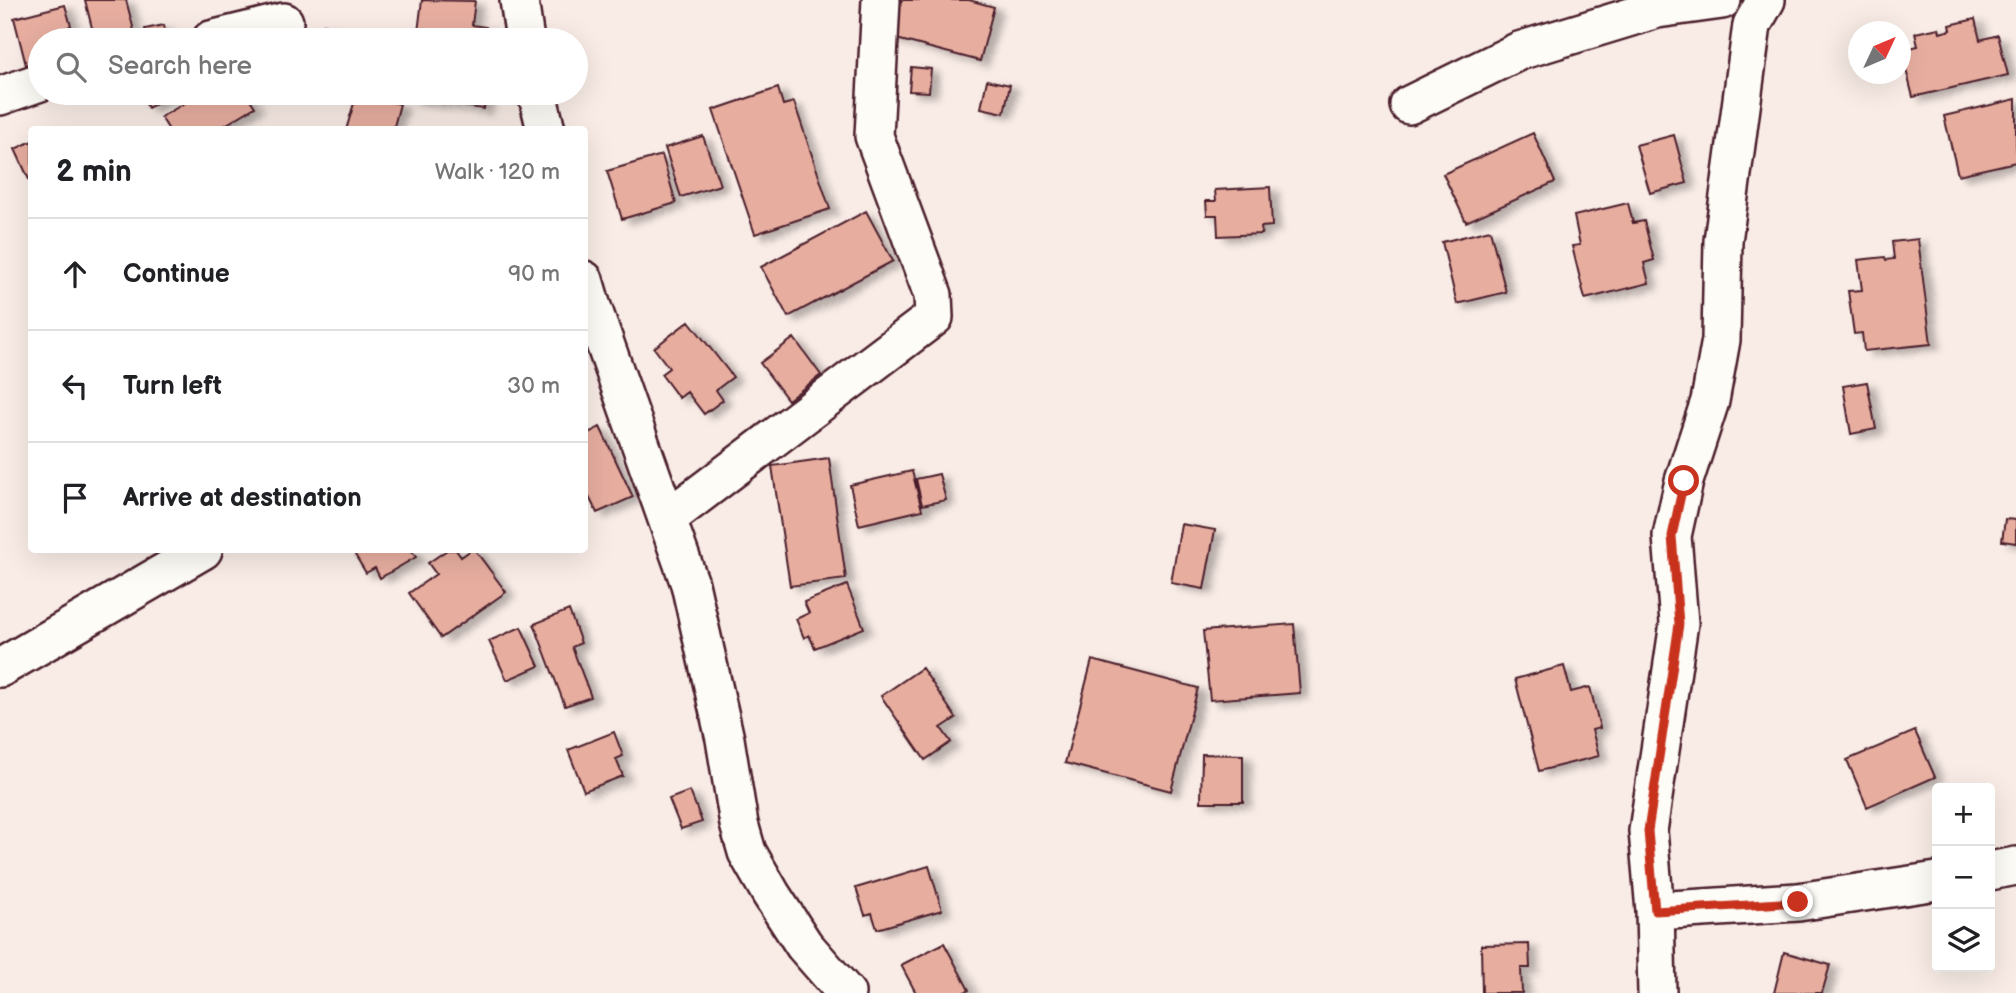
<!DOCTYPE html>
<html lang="en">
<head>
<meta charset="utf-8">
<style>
	:root { --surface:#fff; --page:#f6f6f6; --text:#202124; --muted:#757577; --line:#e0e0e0 }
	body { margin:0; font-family:"Balsamiq Sans",sans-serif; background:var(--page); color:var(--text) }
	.controls { position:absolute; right:21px; bottom:21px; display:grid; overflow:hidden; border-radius:7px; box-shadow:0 7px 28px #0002 }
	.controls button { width:63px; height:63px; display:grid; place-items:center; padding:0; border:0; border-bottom:2px solid var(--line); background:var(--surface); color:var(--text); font:35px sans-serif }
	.compass { position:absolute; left:1848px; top:21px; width:63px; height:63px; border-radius:50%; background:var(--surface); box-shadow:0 7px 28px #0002; rotate:46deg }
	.stop { position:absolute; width:21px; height:21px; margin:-16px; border:5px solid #c8321e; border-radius:50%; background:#fff }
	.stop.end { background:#c8321e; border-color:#fff; box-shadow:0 2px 7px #0008 }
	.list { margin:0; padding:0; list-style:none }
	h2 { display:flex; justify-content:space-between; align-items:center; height:91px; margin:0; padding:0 28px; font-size:30px }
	h2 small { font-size:23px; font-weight:400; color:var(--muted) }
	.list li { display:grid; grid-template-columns:46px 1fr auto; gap:21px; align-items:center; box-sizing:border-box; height:112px; padding:0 28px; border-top:2px solid var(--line) }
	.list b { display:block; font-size:26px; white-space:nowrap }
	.list em { font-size:23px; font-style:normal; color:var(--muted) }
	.icon { flex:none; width:38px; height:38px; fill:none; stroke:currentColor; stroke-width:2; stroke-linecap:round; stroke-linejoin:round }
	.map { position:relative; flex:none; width:2016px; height:993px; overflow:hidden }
	.search { position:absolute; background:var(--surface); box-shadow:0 7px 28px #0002; left:28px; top:28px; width:560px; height:77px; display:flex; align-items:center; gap:18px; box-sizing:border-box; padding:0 24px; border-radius:38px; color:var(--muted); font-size:26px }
	.panel { position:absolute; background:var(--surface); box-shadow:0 7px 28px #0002; left:28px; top:126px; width:560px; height:427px; border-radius:7px }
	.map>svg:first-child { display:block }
	.building { fill:#e7aea0; stroke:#4a1f2b; stroke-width:2; filter:url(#shadow) }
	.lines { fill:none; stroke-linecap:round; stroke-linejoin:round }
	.minor-casing { stroke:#4a1f2b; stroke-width:42 }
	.minor { stroke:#fdfcf7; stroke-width:37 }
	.route { stroke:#c8321e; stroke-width:9 }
</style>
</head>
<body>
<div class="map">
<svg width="2016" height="993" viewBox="0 0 2016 993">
	<defs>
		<filter id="shadow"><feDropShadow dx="8" dy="4.5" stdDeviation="3.5" flood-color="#0004"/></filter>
	</defs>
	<rect width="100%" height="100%" fill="#f9ece6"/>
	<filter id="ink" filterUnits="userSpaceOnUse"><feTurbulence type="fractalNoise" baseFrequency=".0143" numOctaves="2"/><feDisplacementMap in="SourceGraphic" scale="14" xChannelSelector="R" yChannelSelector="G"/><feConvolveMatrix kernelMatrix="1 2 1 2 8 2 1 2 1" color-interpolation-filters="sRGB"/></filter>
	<g filter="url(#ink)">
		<path class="building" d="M85,0H126L136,38L126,40H95Z
			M422,0L475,1L472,25L486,27L484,40H417Z
			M898,0H969L994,7L980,61L889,37Z
			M65,5L71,26L63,29L65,37L77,34L79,40H40V74L29,77L14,18Z
			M1975,19L1980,40L1998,35L2008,75L1913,97L1901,50L1918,46L1915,33L1939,28L1940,33L1951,30L1950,25Z
			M324,24L368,35L367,40H321Z
			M164,25L166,39L148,40L145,29Z
			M911,67L931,69L929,92L909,91Z
			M987,80L1010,85L1004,113L981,108Z
			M778,88L783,105L794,102L830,209L755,234L713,110Z
			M140,93H172L173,95L148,108Z
			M202,93H246L255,107L217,130H169L161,117Z
			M357,93L400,104L393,130H346Z
			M410,93H486L484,109L409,99Z
			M2016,99V162L1958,175L1944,116Z
			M1533,133L1555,182L1466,222L1443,174Z
			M1674,135L1687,183L1650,193L1636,145Z
			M703,136L720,185L681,197L665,148Z
			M32,141V186L15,149Z
			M662,155L676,203L622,219L607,171Z
			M1270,187L1272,226L1261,227L1262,234L1218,236L1217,215H1207L1206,201H1216L1215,190Z
			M1628,203L1633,223L1644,221L1654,260L1644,263L1649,283L1585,299L1572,246L1580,245L1574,216Z
			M866,211L893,261L788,317L761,267Z
			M1490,230L1506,292L1457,304L1442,242Z
			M1918,239L1931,344L1864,351L1862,333L1854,334L1848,291L1862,290L1858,260L1885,257L1886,260L1894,259L1892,242Z
			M689,321L733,377L716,390L723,400L704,414L687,392L679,398L661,374L669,368L654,348Z
			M794,338L821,375L788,400L760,363Z
			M1867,382L1876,429L1851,434L1843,386Z
			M600,427L633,497L597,513L584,487V435Z
			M829,458L846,579L790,586L772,466Z
			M912,471L922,510L859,525L850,485Z
			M939,474L946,500L922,505L916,479Z
			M2005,519L2016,520V543L2002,541Z
			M1181,524L1215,530L1204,589L1171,583Z
			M352,550H411L416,557L380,578L375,568L366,573Z
			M447,550H456L461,557L471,550H475L506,592L441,638L409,593L436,574L428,563Z
			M847,585L864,628L815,648L809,635L804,638L796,619L809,613L804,602Z
			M569,610L581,643L572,647L591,697L565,706L534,624Z
			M1294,624L1300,693L1210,700L1203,631Z
			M521,627L539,666L507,680L489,641Z
			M1092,660L1198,688L1171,791L1065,763Z
			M1564,666L1571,692L1590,687L1600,728L1592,730L1599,756L1539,771L1515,679Z
			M922,668L956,718L941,728L951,742L925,760L881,696Z
			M1915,731L1935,777L1867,807L1847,760Z
			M614,732L623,756L616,759L623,776L584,791L568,750Z
			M1202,754L1243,755V802H1201Z
			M690,791L702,822L681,829L669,799Z
			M929,866L942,910L877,929L872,913L865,915L856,888Z
			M944,943L969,990L963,993H916L901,965Z
			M1529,944L1530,968H1521L1522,993H1482L1481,945Z
			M1784,952L1830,965L1822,993H1774Z"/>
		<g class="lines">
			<defs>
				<path id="minor" d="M519,0L525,40
					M211,40L284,22
					M537,93L546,130
					M0,96L40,82
					M1409,105L1519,51L1657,9L1722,0
					M584,280L591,304L690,584L725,739L739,824L747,852L771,894L804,945L846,993
					M668,518L934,317L933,295L874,136L881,0
					M0,668L203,550
					M1990,871L2016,866
					M1655,911L1798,902L1937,881
					M1657,993L1655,911L1648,831L1679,623L1672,536L1684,481L1710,401L1721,340L1723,241L1752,25L1766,0"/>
			</defs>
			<use href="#minor" class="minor-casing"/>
			<use href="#minor" class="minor"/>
		</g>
	</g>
	<g class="lines" filter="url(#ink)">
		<path class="route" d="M1684,481L1672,536L1679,624L1648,831L1655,911L1798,902"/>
	</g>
</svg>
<div class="controls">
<button>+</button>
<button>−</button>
<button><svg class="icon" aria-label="layers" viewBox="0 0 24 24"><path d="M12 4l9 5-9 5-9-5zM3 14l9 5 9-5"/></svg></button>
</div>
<svg class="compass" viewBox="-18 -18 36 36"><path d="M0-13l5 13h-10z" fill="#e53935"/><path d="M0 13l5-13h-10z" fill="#757577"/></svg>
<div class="stop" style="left:1684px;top:481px"></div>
<div class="stop end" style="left:1798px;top:902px"></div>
<div class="search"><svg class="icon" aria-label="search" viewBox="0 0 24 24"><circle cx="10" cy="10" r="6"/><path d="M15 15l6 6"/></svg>Search here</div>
<section class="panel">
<h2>2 min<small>Walk · 120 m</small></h2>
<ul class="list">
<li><svg class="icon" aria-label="ahead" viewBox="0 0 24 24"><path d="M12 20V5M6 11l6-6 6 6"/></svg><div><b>Continue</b></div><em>90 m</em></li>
<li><svg class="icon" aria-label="left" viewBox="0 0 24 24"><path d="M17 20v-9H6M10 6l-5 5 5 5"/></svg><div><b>Turn left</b></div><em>30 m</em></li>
<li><svg class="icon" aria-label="arrive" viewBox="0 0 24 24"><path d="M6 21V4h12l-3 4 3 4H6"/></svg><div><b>Arrive at destination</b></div></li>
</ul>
</section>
</div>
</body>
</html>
